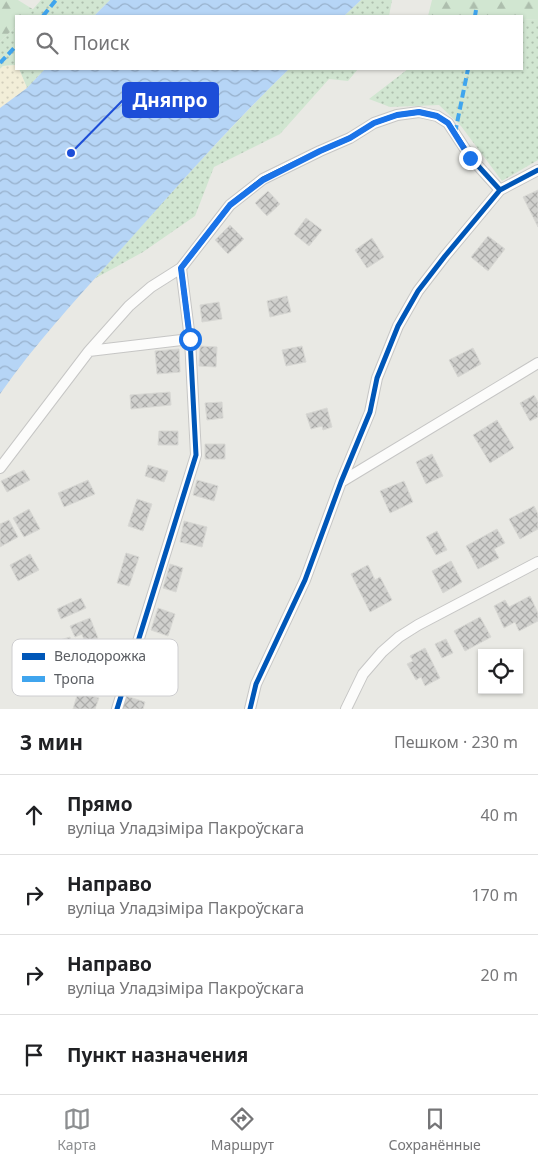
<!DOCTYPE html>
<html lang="ru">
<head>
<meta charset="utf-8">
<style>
	:root { --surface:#fff; --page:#f2f2f2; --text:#202124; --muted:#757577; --line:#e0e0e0; --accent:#8c8e90 }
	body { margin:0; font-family:"Noto Sans",sans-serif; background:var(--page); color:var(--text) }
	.controls { position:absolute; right:15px; bottom:15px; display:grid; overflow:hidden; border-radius:0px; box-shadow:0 1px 4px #0004 }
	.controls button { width:45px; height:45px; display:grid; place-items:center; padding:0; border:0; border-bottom:1px solid var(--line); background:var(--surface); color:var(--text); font:25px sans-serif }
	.stop { position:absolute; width:15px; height:15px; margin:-11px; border:4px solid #1a73e8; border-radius:50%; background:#fff }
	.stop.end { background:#1a73e8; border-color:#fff; box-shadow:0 1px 5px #0008 }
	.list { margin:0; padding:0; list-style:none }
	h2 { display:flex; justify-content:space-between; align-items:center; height:65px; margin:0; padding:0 20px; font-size:21px }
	h2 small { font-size:16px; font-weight:400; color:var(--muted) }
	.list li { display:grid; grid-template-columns:32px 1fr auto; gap:15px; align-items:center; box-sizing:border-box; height:80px; padding:0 20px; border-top:1px solid var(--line) }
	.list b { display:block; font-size:19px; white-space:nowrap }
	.list p { margin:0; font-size:16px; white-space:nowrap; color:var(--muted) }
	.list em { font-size:16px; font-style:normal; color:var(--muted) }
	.icon { flex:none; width:28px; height:28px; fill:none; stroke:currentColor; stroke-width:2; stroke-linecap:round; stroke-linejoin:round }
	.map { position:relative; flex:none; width:538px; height:709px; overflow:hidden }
	.search { position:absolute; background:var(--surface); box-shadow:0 1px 4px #0004; left:15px; right:15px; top:15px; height:55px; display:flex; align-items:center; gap:12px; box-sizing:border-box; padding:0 18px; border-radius:0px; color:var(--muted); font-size:19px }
	.sheet { height:385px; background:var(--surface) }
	nav { display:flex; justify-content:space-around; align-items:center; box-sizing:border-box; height:70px; border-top:1px solid var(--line); background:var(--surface); font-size:14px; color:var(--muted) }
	nav a { display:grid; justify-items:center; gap:2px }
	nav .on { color:var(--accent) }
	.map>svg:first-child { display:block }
	.grass { fill:url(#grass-dots) }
	.forest { fill:url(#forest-firs) }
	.sand { fill:url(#sand-dots) }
	.water { fill:url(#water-waves) }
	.building { fill:url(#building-cross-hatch); stroke:#d8d8d4 }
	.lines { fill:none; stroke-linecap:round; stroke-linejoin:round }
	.street-casing { stroke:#c6c6c5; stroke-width:12 }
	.street { stroke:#fcfcfb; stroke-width:10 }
	.quiet { stroke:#40a5ee; stroke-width:4; stroke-dasharray:8 4; stroke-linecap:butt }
	.cycleway-casing { stroke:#fff; stroke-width:8 }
	.cycleway { stroke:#0057b8; stroke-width:5 }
	.route { stroke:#1a73e8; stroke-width:6 }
	.key { fill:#fff; stroke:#ceced0; stroke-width:1 }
	.key-label { font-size:14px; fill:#5a5d62 }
	.leader { fill:none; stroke:#1d4ed8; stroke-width:2 }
	.callout-dot { fill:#1d4ed8; stroke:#fff; stroke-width:2 }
	.callout { fill:#1d4ed8; stroke:#1d4ed8; stroke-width:2 }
	.callout-label { font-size:19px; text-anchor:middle; font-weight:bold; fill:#fff }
</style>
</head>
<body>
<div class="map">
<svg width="538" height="709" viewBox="0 0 538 709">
	<defs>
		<pattern id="grass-dots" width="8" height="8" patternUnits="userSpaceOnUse" patternTransform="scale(1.25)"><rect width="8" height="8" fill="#d1e6d1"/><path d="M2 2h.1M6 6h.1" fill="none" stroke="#adbead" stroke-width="1.8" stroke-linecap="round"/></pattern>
		<pattern id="forest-firs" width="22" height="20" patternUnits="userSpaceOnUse" patternTransform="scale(1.25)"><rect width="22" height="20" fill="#d1e6d1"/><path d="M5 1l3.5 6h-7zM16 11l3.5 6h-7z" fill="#adbead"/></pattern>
		<pattern id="sand-dots" width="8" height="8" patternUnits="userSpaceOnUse" patternTransform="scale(1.25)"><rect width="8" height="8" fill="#f2eed8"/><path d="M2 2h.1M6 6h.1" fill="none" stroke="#d2cebc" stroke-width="1.8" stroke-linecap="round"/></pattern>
		<pattern id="water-waves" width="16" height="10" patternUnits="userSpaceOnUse" patternTransform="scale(1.25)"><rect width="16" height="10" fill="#b6d5f6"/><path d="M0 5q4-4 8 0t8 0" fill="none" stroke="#97b0cb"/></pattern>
		<pattern id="building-cross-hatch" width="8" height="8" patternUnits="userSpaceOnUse" patternTransform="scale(1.25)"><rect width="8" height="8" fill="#d0d0cd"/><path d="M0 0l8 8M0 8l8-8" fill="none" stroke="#acacaa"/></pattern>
	</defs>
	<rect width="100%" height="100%" fill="#e9e9e4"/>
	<path class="grass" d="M41,0H110L94,16H27Z
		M361,0H392L389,16H344Z
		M538,19V160L502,181L461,126L439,105L390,107L369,99L408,69H522V20Z
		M16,26V65L3,66L0,69V42Z
		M19,69H45L27,88Z
		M289,69H358L348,81L329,79L280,134L214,167L195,216L143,252L94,279C158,208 221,135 289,69Z"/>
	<path class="forest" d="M0,0H18L34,10L27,16H16V26L0,42Z
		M432,0H538V19L522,20V16H428Z"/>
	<path class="sand" d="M16,65V69H19L27,88L0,108V69L3,66Z"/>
	<path class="water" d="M110,0H361L344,16H94Z
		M45,69H289C231,125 178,186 124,246C81,294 37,341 0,394V108L27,88Z"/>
	<path class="building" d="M538,190V227L523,197Z
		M268,191L280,204L267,216L255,203Z
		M306,218L322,230L309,246L294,234Z
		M230,225L244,239L228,254L215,240Z
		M488,236L505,249L488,271L471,257Z
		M372,238L384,257L367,268L355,250Z
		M287,296L291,312L270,317L267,301Z
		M219,302L222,319L202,322L200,305Z
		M200,346L217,347L216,367L199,366Z
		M302,346L306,362L286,366L282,350Z
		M473,348L481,364L458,377L449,360Z
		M179,349L180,372L157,374L155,351Z
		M170,392L171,405L131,409L130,395Z
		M534,395L538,402V417L530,421L520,403Z
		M222,402L223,418L207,420L205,403Z
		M327,408L332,427L323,430L322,426L311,429L306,414Z
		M497,420L514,448L490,463L473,435Z
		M159,431H178V445H158Z
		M205,444H225V459H205Z
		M432,454L443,476L426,484L416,462Z
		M148,465L168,471L164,482L145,476Z
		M24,470L30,480L7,492L1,481Z
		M88,480L95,494L64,507L58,493Z
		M197,480L218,486L214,501L193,495Z
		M404,481L413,502L390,513L380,491Z
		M137,499L152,504L143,531L128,526Z
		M534,506L538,514V529L520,539L509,519Z
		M29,509L40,529L24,537L13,518Z
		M9,520L18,537L0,547V524Z
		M184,521L207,527L202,547L180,542Z
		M497,529L505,543L494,549L499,558L478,569L466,546Z
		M437,531L447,550L436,555L426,537Z
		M126,553L139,557L129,586L117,583Z
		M30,554L39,570L18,581L10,565Z
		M451,561L462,582L443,593L432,571Z
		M170,564L183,568L176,592L163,588Z
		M368,565L375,580L380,577L392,600L370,612L351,574Z
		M530,596L538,613V621L519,631L515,622L504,628L494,606L505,600L509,607Z
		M81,598L86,608L61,619L57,609Z
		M158,608L175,614L168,636L151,630Z
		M480,617L491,637L465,651L454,631Z
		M90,618L98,638L85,643L82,634L75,637L70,626Z
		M70,637L74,652L64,655L60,640Z
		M446,639L453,653L442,658L435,644Z
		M425,648L440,678L425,686L421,677L416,680L407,664L413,661L410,656Z
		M78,692L99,698L95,709H73Z
		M126,696L145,702L143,709H122Z"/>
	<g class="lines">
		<defs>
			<path id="street" d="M89,351L129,306L151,287L181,268
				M0,468L89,351L190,339
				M341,482L538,363
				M117,709L196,455L190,339L181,268L230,205L263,179L320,151L350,138L374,123L397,115L419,112L437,116L448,123L471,158L500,190
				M250,709L256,684L305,580L341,482L370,412L377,378L398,326L418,291L445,256L500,190L538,170
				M346,709L363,674L382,652L399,637L418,625L538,562"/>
		</defs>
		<use href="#street" class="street-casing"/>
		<use href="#street" class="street"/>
		<path class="quiet" d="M43,16L56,0
			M475,16L476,10
			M0,63L16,46
			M455,133L468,69"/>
		<defs>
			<path id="cycleway" d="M117,709L196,455L190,339L181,268L230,205L263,179L320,151L350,138L374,123L397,115L419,112L437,116L448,123L471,158L500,190
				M250,709L256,684L305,580L341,482L370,412L377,378L398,326L418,291L445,256L500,190L538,170"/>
		</defs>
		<use href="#cycleway" class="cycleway-casing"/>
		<use href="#cycleway" class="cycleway"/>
	</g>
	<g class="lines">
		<path class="route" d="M190,339L181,268L230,205L263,180L320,151L350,138L374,123L397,115L419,112L437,116L448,123L470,158"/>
	</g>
	<rect x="12" y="639" width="166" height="57" rx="8" class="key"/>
	<rect x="22" y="653" width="23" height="7" fill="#0057b8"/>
	<rect x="22" y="676" width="23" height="6" fill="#40a5ee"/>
	<g class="key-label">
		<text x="54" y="661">Велодорожка</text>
		<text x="54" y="684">Тропа</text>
	</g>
	<path class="leader" d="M71 153L123 100"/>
	<circle class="callout-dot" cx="71" cy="153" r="5"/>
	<rect class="callout" x="123" y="83" width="95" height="34" rx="5"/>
	<g class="callout-label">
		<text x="170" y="107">Дняпро</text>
	</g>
</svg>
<div class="controls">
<button><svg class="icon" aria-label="locate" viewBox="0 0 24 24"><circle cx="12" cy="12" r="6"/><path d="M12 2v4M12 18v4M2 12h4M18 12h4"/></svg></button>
</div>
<div class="stop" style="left:190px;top:339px"></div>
<div class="stop end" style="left:470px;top:158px"></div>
<div class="search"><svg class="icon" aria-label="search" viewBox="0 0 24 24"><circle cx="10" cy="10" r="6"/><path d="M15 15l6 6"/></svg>Поиск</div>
</div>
<section class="sheet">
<h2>3 мин<small>Пешком · 230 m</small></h2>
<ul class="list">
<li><svg class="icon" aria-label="ahead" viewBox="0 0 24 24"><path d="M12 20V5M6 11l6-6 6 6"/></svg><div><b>Прямо</b><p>вуліца Уладзіміра Пакроўскага</p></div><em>40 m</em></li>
<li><svg class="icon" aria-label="right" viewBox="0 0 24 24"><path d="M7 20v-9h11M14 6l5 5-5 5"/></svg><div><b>Направо</b><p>вуліца Уладзіміра Пакроўскага</p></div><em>170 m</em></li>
<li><svg class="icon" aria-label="right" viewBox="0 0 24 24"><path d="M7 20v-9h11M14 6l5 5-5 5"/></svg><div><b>Направо</b><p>вуліца Уладзіміра Пакроўскага</p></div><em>20 m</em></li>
<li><svg class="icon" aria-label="arrive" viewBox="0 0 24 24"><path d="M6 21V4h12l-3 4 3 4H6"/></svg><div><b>Пункт назначения</b></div></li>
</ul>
</section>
<nav>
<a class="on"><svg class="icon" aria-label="map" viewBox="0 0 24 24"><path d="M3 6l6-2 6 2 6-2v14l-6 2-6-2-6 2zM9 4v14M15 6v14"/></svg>Карта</a>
<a><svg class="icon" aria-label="directions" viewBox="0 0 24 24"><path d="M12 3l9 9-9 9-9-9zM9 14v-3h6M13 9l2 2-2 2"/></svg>Маршрут</a>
<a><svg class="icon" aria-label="saved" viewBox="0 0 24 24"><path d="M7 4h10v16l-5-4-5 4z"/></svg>Сохранённые</a>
</nav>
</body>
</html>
